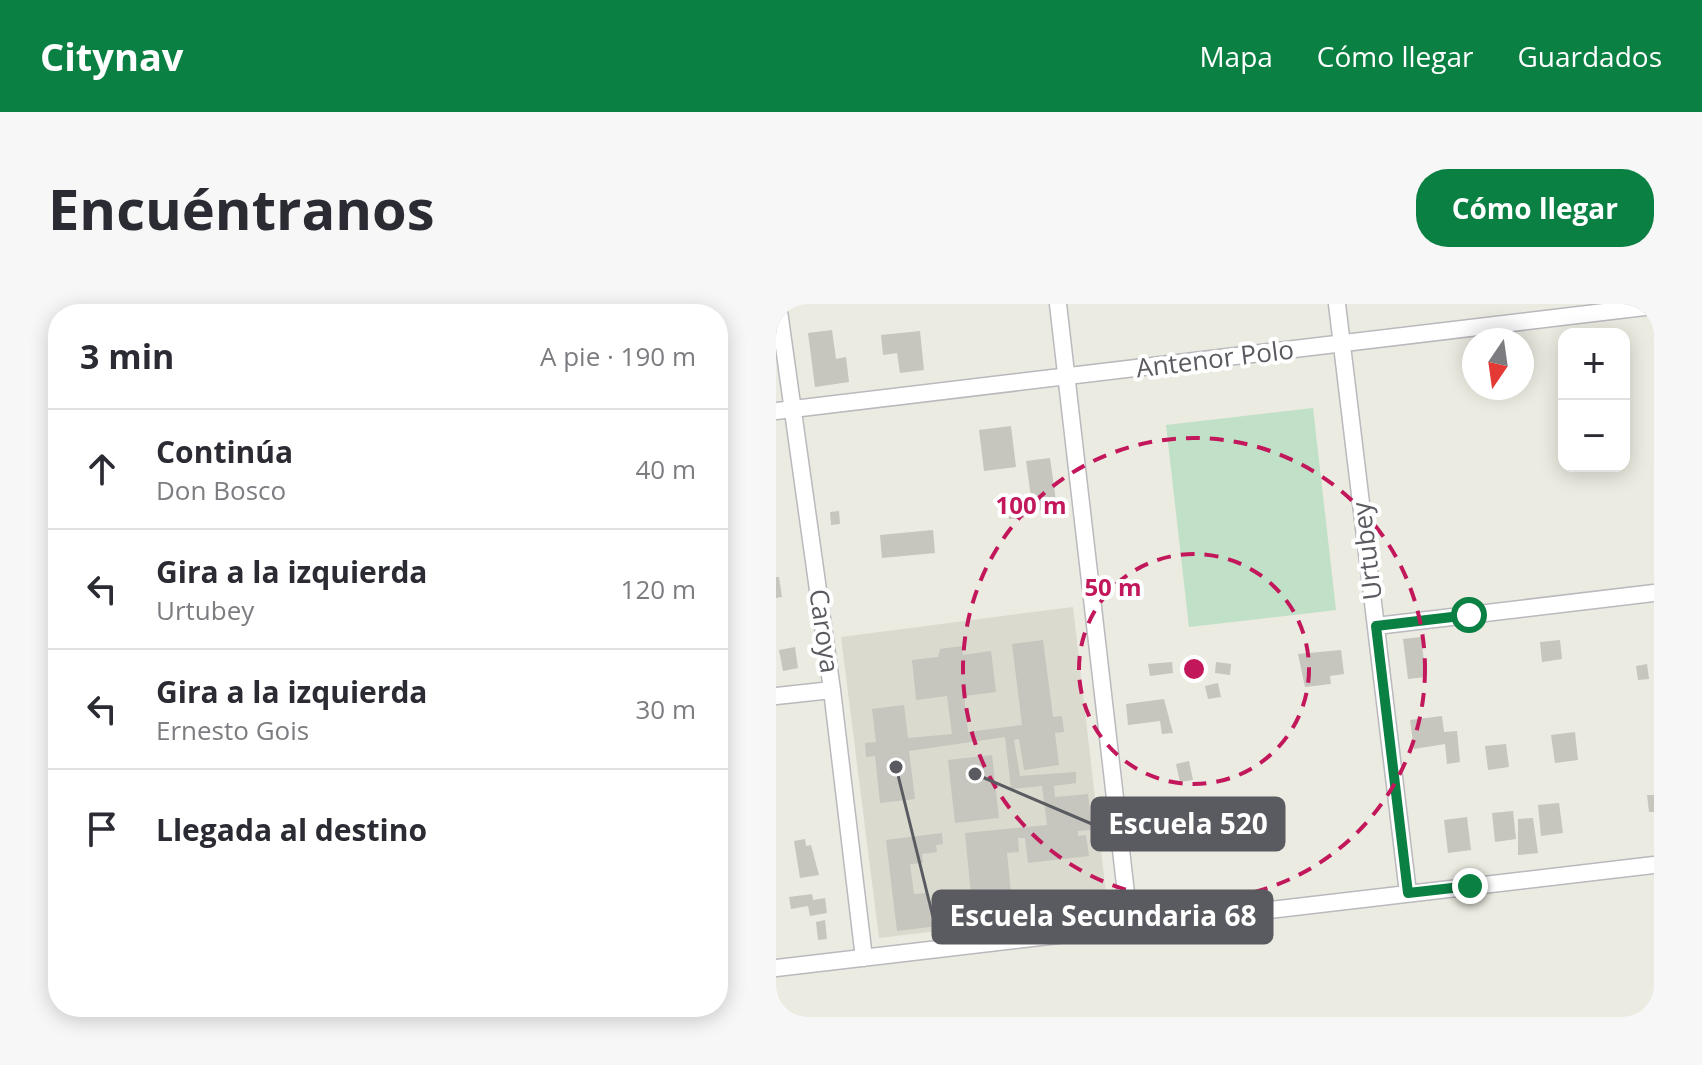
<!DOCTYPE html>
<html lang="es">
<head>
<meta charset="utf-8">
<style>
	:root { --surface:#fff; --page:#f7f7f7; --text:#2b2b33; --muted:#7c7c81; --line:#e1e1e2; --accent:#0b8043 }
	body { margin:0; font-family:"Open Sans",sans-serif; background:var(--page); color:var(--text) }
	.controls { position:absolute; right:24px; top:24px; display:grid; overflow:hidden; border-radius:16px; box-shadow:0 4px 20px #0003 }
	.controls button { width:72px; height:72px; display:grid; place-items:center; padding:0; border:0; border-bottom:2px solid var(--line); background:var(--surface); color:var(--text); font:40px sans-serif }
	.compass { position:absolute; left:686px; top:24px; width:72px; height:72px; border-radius:50%; background:var(--surface); box-shadow:0 4px 20px #0003; rotate:193deg }
	.stop { position:absolute; width:24px; height:24px; margin:-18px; border:6px solid #0b8043; border-radius:50%; background:#fff }
	.stop.end { background:#0b8043; border-color:#fff; box-shadow:0 2px 8px #0008 }
	.list { margin:0; padding:0; list-style:none }
	h2 { display:flex; justify-content:space-between; align-items:center; height:104px; margin:0; padding:0 32px; font-size:34px }
	h2 small { font-size:26px; font-weight:400; color:var(--muted) }
	.list li { display:grid; grid-template-columns:52px 1fr auto; gap:24px; align-items:center; box-sizing:border-box; height:120px; padding:0 32px; border-top:2px solid var(--line) }
	.list b { display:block; font-size:30px; white-space:nowrap }
	.list p { margin:0; font-size:26px; white-space:nowrap; color:var(--muted) }
	.list em { font-size:26px; font-style:normal; color:var(--muted) }
	.icon { flex:none; width:44px; height:44px; fill:none; stroke:currentColor; stroke-width:2; stroke-linecap:round; stroke-linejoin:round }
	.map { position:relative; flex:none; width:878px; height:713px; overflow:hidden; border-radius:32px }
	header { display:flex; align-items:center; gap:48px; box-sizing:border-box; height:112px; padding:0 40px; background:var(--accent); color:#fff }
	header strong { font-size:38px }
	nav { display:flex; gap:44px; margin-inline-start:auto; font-size:28px }
	.intro { display:flex; align-items:center; justify-content:space-between; box-sizing:border-box; height:192px; padding:0 48px }
	h1 { margin:0; font-size:56px }
	.button { padding:20px 36px; border-radius:32px; background:var(--accent); color:#fff; font-size:28px; font-weight:700 }
	main { display:flex; gap:48px; padding:0 48px }
	aside { flex:1; background:var(--surface); border-radius:32px; box-shadow:0 4px 20px #0003 }
	.map>svg:first-child { display:block }
	.education { fill:#dadacf }
	.green { fill:#c0e0c7 }
	.building { fill:#c6c5be }
	.lines { fill:none; stroke-linecap:round; stroke-linejoin:round }
	.minor-casing { stroke:#b9b9be; stroke-width:19 }
	.minor { stroke:#fff; stroke-width:16 }
	.route { stroke:#0b8043; stroke-width:10 }
	.ring { fill:none; stroke:#c2185b; stroke-width:4; stroke-dasharray:14 10 }
	.labels { text-anchor:middle; stroke-width:8; stroke-linejoin:round; paint-order:stroke }
	.street-label { font-size:26px; fill:#5a5b60; stroke:#fff }
	.centre { fill:#c2185b; stroke:#fff; stroke-width:4 }
	.ring-label { font-size:24px; text-anchor:middle; font-weight:bold; fill:#c2185b; stroke:#fff; stroke-width:8; stroke-linejoin:round; paint-order:stroke }
	.leader { fill:none; stroke:#5a5b60; stroke-width:3 }
	.callout-dot { fill:#5a5b60; stroke:#fff; stroke-width:3 }
	.callout { fill:#5a5b60; stroke:#5a5b60; stroke-width:3 }
	.callout-label { font-size:28px; text-anchor:middle; font-weight:bold; fill:#fff }
</style>
</head>
<body>
<header>
<strong>Citynav</strong>
<nav><a>Mapa</a><a>Cómo llegar</a><a>Guardados</a></nav>
</header>
<div class="intro"><h1>Encuéntranos</h1><a class="button">Cómo llegar</a></div>
<main>
<aside>
<h2>3 min<small>A pie · 190 m</small></h2>
<ul class="list">
<li><svg class="icon" aria-label="ahead" viewBox="0 0 24 24"><path d="M12 20V5M6 11l6-6 6 6"/></svg><div><b>Continúa</b><p>Don Bosco</p></div><em>40 m</em></li>
<li><svg class="icon" aria-label="left" viewBox="0 0 24 24"><path d="M17 20v-9H6M10 6l-5 5 5 5"/></svg><div><b>Gira a la izquierda</b><p>Urtubey</p></div><em>120 m</em></li>
<li><svg class="icon" aria-label="left" viewBox="0 0 24 24"><path d="M17 20v-9H6M10 6l-5 5 5 5"/></svg><div><b>Gira a la izquierda</b><p>Ernesto Gois</p></div><em>30 m</em></li>
<li><svg class="icon" aria-label="arrive" viewBox="0 0 24 24"><path d="M6 21V4h12l-3 4 3 4H6"/></svg><div><b>Llegada al destino</b></div></li>
</ul>
</aside>
<div class="map">
<svg width="878" height="713" viewBox="0 0 878 713">
	<rect width="100%" height="100%" fill="#ebebe1"/>
	<path class="education" d="M297,303L332,607L103,634L65,333Z"/>
	<path class="green" d="M537,104L560,306L413,323L390,121Z"/>
	<path class="building" d="M56,26L60,55L70,53L73,78L39,83L32,29Z
		M144,27L148,66L124,69L121,49L107,51L105,31Z
		M235,122L240,163L208,167L203,126Z
		M274,154L281,204L257,207L250,157Z
		M247,199L248,214L233,215L231,201Z
		M63,207L64,220L55,221L54,208Z
		M157,226L159,249L106,254L104,231Z
		M0,273H3L6,293L0,294Z
		M645,333L650,373L632,375L627,335Z
		M267,336L277,413L286,412L288,428L279,429L283,461L248,466L243,435L238,436L244,472L300,468V479L278,482L279,493L312,490L316,526L302,527V532L310,531L313,552L252,559L249,534H242L243,548L231,549L236,599L196,602L189,529L271,521L266,482L235,485L229,433L133,447L139,495L104,499L99,452L90,453L89,439L100,438L96,405L128,401L132,434L176,430L171,392L140,396L136,356L162,353L164,345L186,342L187,351L215,347L220,388L188,392L192,428L246,421L236,340Z
		M784,336L786,355L766,358L764,338Z
		M19,343L22,364L7,367L3,346Z
		M565,346L568,370L554,372L555,380L529,383L522,350Z
		M396,358L397,369L374,372L372,360Z
		M440,358L455,360L454,371L439,369Z
		M871,360L873,375L862,376L860,362Z
		M442,379L445,393L432,395L429,382Z
		M388,395L397,429L386,430L384,417L352,421L350,400Z
		M666,412L668,428L681,427L684,458L671,460L669,440L638,445L634,416Z
		M799,428L802,456L779,459L775,431Z
		M730,440L733,463L712,466L709,442Z
		M216,451L223,514L179,519L172,456Z
		M413,457L417,476L404,478L400,460Z
		M871,491H878V508H873Z
		M783,499L787,529L765,532L762,501Z
		M737,507L740,535L719,538L716,509Z
		M691,513L695,546L672,549L668,516Z
		M757,514L762,549L742,551V515Z
		M166,529L167,540L160,541L161,548L146,550L147,559L134,560L138,590L151,589L152,601L167,599L170,621L121,627L110,536Z
		M29,535L30,542L35,541L43,571L24,574L18,537Z
		M36,590L37,596L49,594L51,609L34,612L32,602L15,605L13,593Z
		M49,616L51,635L42,636L40,618Z"/>
	<g class="lines">
		<defs>
			<path id="minor" d="M2,0L56,386L88,654
				M282,0L354,624
				M561,0L632,589
				M0,107L878,2
				M600,322L878,289
				M0,392L56,386
				M0,664L878,561"/>
		</defs>
		<use href="#minor" class="minor-casing"/>
		<use href="#minor" class="minor"/>
	</g>
	<g class="lines">
		<path class="route" d="M693,311L600,322L632,589L694,582"/>
	</g>
	<g class="ring">
		<circle cx="418" cy="365" r="115"/>
		<circle cx="418" cy="365" r="231"/>
	</g>
	<g class="labels">
		<g class="street-label">
			<text transform="translate(439 55) rotate(-7)" y="9">Antenor Polo</text>
			<text transform="translate(591 247) rotate(-97)" y="9">Urtubey</text>
			<text transform="translate(48 327) rotate(82)" y="9">Caroya</text>
		</g>
	</g>
	<circle cx="418" cy="365" r="12" class="centre"/>
	<g class="ring-label">
		<text x="255" y="210">100 m</text>
		<text x="337" y="292">50 m</text>
	</g>
	<path class="leader" d="M199 470L316 520M120 463L157 613"/>
	<g class="callout-dot">
		<circle cx="199" cy="470" r="8"/>
		<circle cx="120" cy="463" r="8"/>
	</g>
	<g class="callout">
		<rect x="316" y="494" width="192" height="52" rx="8"/>
		<rect x="157" y="587" width="339" height="52" rx="8"/>
	</g>
	<g class="callout-label">
		<text x="412" y="530">Escuela 520</text>
		<text x="327" y="622">Escuela Secundaria 68</text>
	</g>
</svg>
<div class="controls">
<button>+</button>
<button>−</button>
</div>
<svg class="compass" viewBox="-18 -18 36 36"><path d="M0-13l5 13h-10z" fill="#e53935"/><path d="M0 13l5-13h-10z" fill="#7c7c81"/></svg>
<div class="stop" style="left:693px;top:311px"></div>
<div class="stop end" style="left:694px;top:582px"></div>
</div>
</main>
</body>
</html>
